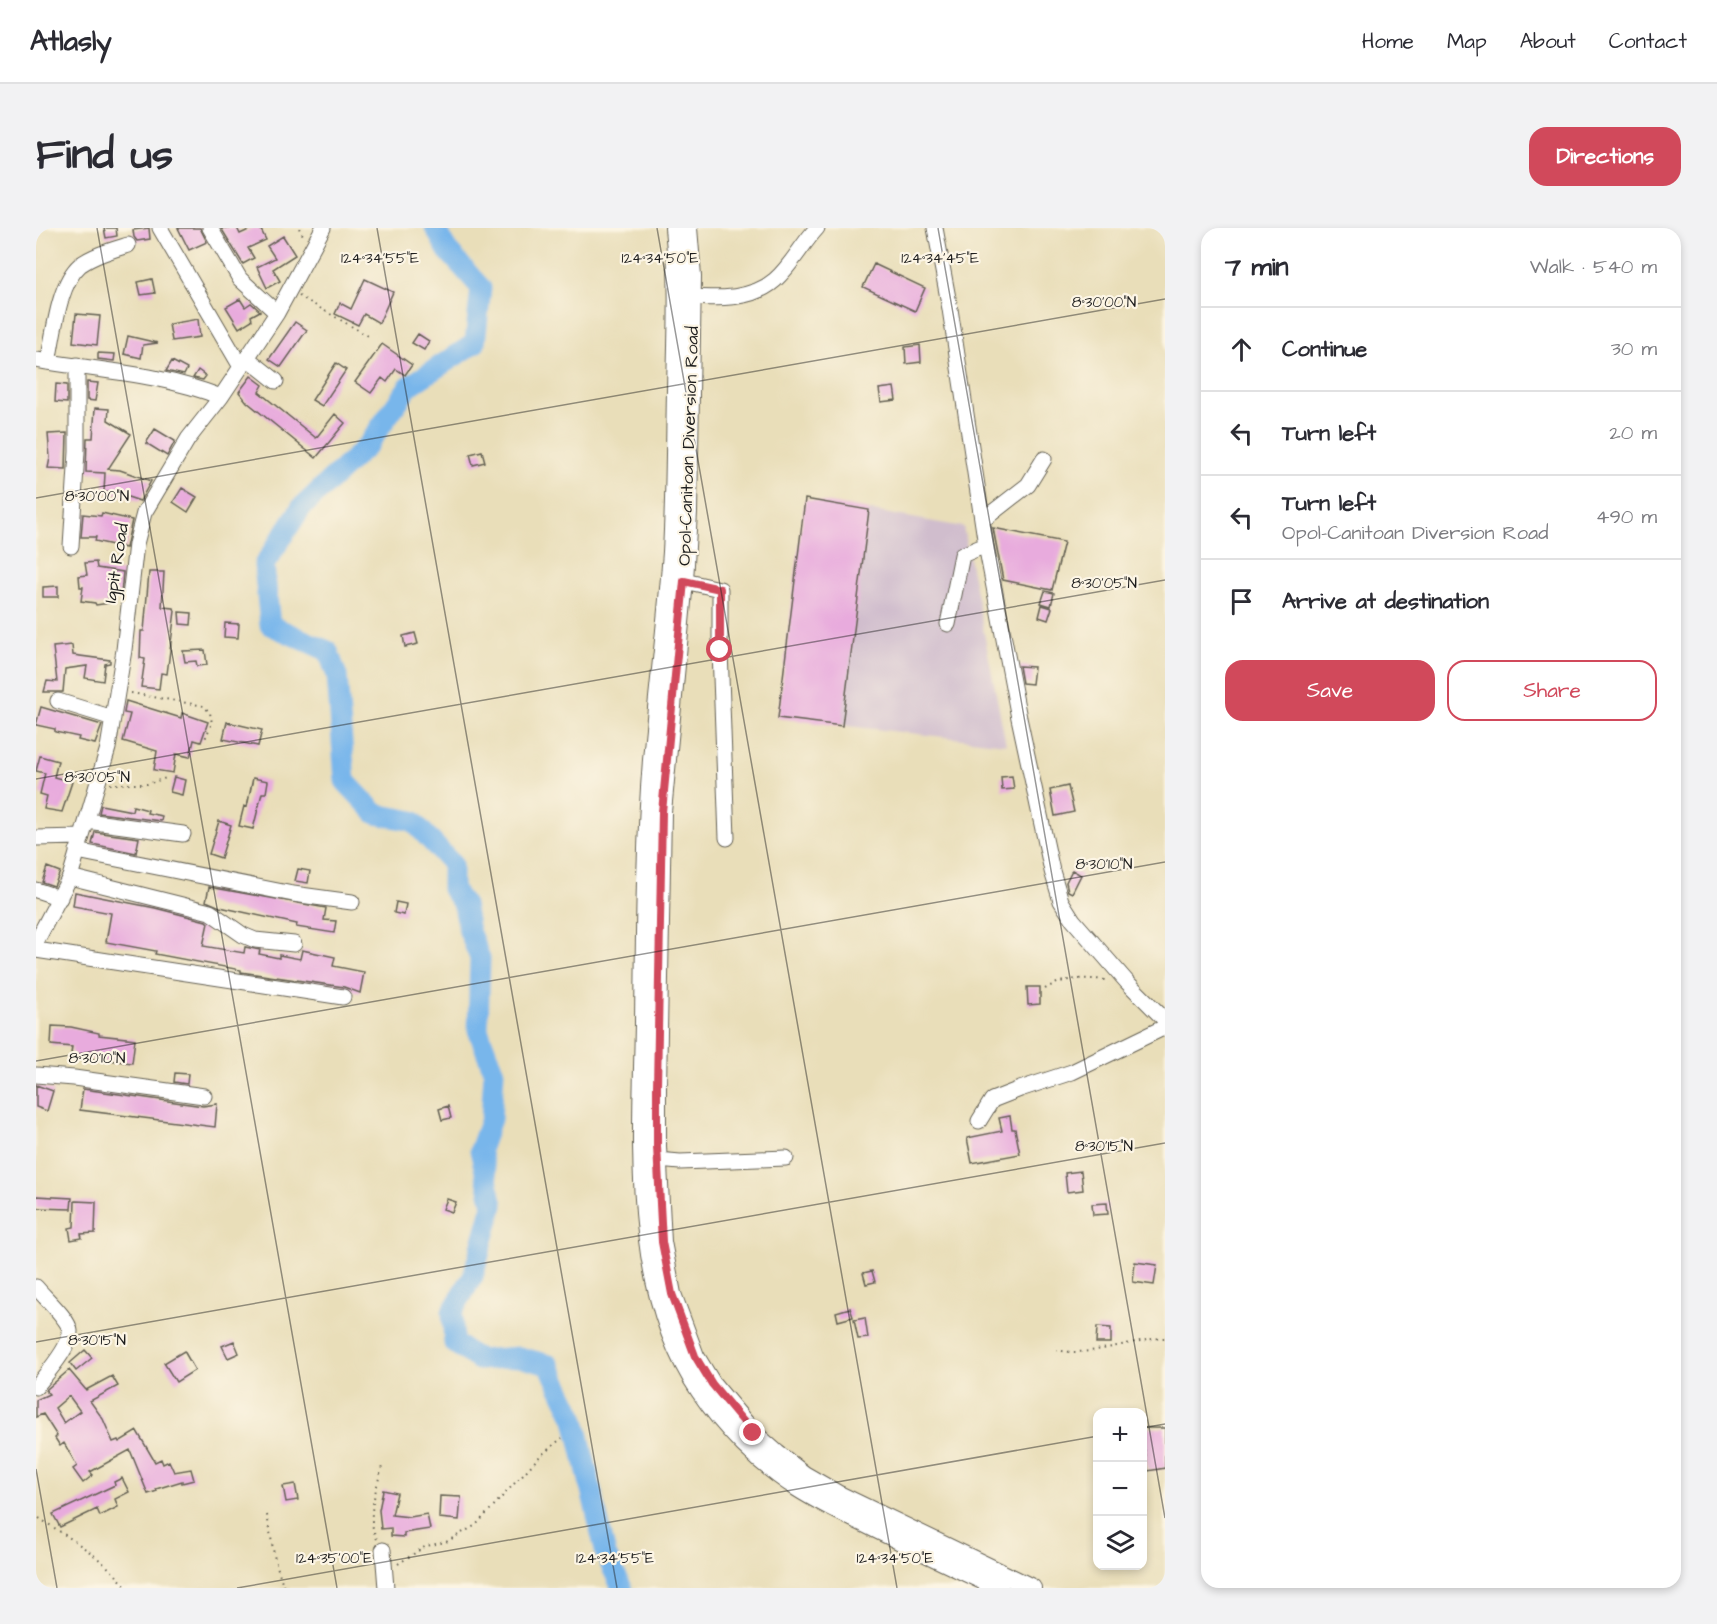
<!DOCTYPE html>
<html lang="en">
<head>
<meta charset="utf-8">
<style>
	:root { --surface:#fff; --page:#f2f2f3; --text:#2b2b33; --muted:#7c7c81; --line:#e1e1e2; --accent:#d1495b }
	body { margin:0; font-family:"Architects Daughter",sans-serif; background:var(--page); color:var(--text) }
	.controls { position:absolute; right:18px; bottom:18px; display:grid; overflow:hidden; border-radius:12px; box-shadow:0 3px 9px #0003 }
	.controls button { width:54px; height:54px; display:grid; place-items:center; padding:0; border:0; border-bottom:2px solid var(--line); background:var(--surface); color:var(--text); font:30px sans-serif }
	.stop { position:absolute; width:18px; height:18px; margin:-14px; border:4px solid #d1495b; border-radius:50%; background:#fff }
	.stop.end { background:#d1495b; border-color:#fff; box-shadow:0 2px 6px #0008 }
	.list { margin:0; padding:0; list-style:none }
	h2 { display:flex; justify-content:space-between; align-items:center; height:78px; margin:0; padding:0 24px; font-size:26px }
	h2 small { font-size:20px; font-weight:400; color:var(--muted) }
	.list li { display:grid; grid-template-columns:39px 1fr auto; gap:18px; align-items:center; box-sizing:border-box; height:84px; padding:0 24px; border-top:2px solid var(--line) }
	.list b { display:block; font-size:22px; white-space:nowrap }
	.list p { margin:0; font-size:20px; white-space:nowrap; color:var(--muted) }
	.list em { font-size:20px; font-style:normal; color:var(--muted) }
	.actions { display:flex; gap:12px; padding:18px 24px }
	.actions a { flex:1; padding:14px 0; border:2px solid var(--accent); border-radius:18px; text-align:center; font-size:21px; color:var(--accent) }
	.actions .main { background:var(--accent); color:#fff }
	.icon { flex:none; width:33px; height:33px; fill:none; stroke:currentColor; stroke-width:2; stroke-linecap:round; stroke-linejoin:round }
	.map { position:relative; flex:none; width:1129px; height:1360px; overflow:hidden; border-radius:18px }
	header { display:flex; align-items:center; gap:36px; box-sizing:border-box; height:84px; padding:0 30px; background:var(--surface); border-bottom:2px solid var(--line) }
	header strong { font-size:28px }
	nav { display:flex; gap:33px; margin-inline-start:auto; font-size:21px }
	.intro { display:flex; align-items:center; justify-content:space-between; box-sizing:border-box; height:144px; padding:0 36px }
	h1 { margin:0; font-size:42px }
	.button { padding:15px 27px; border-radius:18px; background:var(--accent); color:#fff; font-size:21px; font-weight:700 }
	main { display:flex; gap:36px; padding:0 36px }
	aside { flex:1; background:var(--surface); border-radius:18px; box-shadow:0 3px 9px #0003 }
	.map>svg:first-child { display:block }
	.industrial { fill:#d0bdcd }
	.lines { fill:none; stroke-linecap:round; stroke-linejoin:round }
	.river { stroke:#78b6eb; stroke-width:21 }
	.building { fill:#e8abdd; fill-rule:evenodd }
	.minor-casing { stroke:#646053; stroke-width:17 }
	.major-casing { stroke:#646053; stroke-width:20 }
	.path { stroke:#646053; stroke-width:2; stroke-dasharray:1.5 4.5; stroke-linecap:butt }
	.minor { stroke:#fff; stroke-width:15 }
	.major { stroke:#fff; stroke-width:18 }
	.route { stroke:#d1495b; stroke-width:8 }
	.ticks { fill:none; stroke:#1c1c1c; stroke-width:1.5; stroke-opacity:0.45 }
	.labels { text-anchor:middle; stroke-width:4.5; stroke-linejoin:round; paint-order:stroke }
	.street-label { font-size:18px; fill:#1c1c1c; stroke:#fcf5e5 }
	.ticks-label { font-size:15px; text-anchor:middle; fill:#1c1c1c; stroke:#fcf5e5; stroke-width:4.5; stroke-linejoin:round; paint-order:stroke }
</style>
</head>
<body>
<header>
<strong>Atlasly</strong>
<nav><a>Home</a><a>Map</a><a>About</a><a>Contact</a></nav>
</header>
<div class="intro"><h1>Find us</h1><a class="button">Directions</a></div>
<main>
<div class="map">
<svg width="1129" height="1360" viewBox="0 0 1129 1360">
	<rect width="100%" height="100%" fill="#fcf5e5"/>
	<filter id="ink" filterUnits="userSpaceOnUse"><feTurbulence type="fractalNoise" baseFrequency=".0167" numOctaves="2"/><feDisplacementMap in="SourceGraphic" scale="12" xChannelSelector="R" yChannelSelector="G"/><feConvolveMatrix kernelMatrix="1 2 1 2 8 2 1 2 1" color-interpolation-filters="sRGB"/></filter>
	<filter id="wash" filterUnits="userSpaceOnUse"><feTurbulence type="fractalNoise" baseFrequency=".008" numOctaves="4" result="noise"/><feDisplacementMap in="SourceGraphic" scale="24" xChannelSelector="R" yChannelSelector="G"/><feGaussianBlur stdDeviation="1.35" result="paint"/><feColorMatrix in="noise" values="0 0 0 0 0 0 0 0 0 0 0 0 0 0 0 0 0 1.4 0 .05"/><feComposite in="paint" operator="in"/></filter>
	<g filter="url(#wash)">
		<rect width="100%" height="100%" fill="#e9deb9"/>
		<path class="industrial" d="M769,271L927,299L970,516L742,490Z"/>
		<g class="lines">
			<path class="river" d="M399,0L412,23L445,60L439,115L373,158L331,218L265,280L228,337L234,397L292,423L301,448L309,553L340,586L377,593L416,636V661L428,677L433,703L444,730L442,802L458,844L455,891L444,922L457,977L437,1048L416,1084L418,1115L443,1132L483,1129L513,1137L539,1191L570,1327L586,1360"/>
		</g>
		<g id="blocks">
			<path class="building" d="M68,0H80L81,8L70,10Z
				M113,0L114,11L101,13L98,9L97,2Z
				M142,0H164L171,14L153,22Z
				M185,0H201L204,6L217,0H224L230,12L212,20L218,30L207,36Z
				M247,8L259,27L237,41L244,53L231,60L221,39L239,30L231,18Z
				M838,36L889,60L879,83L827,59Z
				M116,51L119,65L105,67L102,54Z
				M329,51L357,64L343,95L328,86L322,97L299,86L304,75L315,81Z
				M204,71L209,79L215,75L224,83L215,88L216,92L203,100L190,79Z
				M40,86L64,88L61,117L37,114Z
				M162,91L164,109L136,113L133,96Z
				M259,94L271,102L245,139L233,131Z
				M382,106L393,113L388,122L376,115Z
				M92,108L122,115L107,117L105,130L88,126Z
				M346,116L376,137L369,147L360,141L351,154L346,150L335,165L319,154Z
				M884,117L885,134L870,136L869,119Z
				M62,125L79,126L78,133L62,131Z
				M136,133L151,141L148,147L130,143Z
				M300,135L310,142L286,178L276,172Z
				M162,142L170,148L167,152L157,150Z
				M215,148L227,157L223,164L280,210L299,186L309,195L280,230L211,174L203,164Z
				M51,154L62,155L59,173L51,172Z
				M20,156L31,157V175L19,174Z
				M858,159L860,172L845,174L843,161Z
				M59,180L73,181L72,192L95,206L72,241L84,242L115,253L104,273L80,265L68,264L69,245L50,244L51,210H57Z
				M119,201L139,213L131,228L110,215Z
				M31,205L30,241L12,240L14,230L12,206Z
				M446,223L449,234L437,237L434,226Z
				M146,260L161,269L152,284L137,274Z
				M769,271L833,282L806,498L742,490Z
				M66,285L96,292L90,320L59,313L60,309H45L47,286L65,288Z
				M957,300L1028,314L1016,362L967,352Z
				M60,334L61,340L87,344L85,366L72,364L73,375L60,377L59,375L45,373L47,359H44L43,348L51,347L49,335Z
				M113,344H128L126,379L138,380L139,383L131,446L125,445L123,461L105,459L109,431L104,430L105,403H108Z
				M22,358V369H7V359Z
				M1009,363L1018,365L1015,378L1005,375Z
				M1006,377L1016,380L1012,392L1003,389Z
				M143,384L156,385L155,397L144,396Z
				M189,395L203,396L202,410L188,409Z
				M379,405L382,416L369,419L367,408Z
				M36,417L37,427L74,432V435L69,436L67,453L49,450L51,438L29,441L27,464H8L11,453L21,454L17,419Z
				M169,422L171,437L161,438L160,433L149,434L147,423Z
				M983,438L998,439L996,456L986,455Z
				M90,473L145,490L146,485L172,494L165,514L158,512L154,529L140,526L137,545L118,542L121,523L87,513L94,486L88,485Z
				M5,479L66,497L59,516L42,512L43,509L19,504V501L0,497Z
				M191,494L226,502L222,518L187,511Z
				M4,528L22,533L18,549L36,554L26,584L8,581L11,568L4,566L9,545L0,543Z
				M976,548L978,561L966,562L965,549Z
				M138,549L149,552L146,567L134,564Z
				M217,550L232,553L230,565H226L217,601L203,598L208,578L211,579Z
				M1032,558L1038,584L1019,588L1014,562Z
				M65,577L96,583L97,578L112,582L111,585L126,588L125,593L63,585Z
				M183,593L195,597L185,630L173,626Z
				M59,604L103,610L100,625L56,616Z
				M11,639L24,644L18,658L6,654Z
				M262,641L274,643L272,655L259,653Z
				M1036,642L1045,647L1036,665L1032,663L1030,654Z
				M173,659L290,680L288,692L300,693L298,705L260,699L261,696L184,679L170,673Z
				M39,664L119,680L170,693L172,695L167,718L208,725L209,719L224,722L223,726L243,730V727L264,731L266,722L299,729L297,738L328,744L324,765L308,759L205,744V742L119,726L120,723L70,714L75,685L37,678Z
				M360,674L370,676L368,687L358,685Z
				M991,759H1004V776L992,777Z
				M16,798L35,799L63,805V807L99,811L96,835L72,832L71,834L57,831L50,830L49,833L37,830L39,826L35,825L36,819L15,817Z
				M139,845L152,846L151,856L138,854Z
				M0,857L17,863L11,883L0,879Z
				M47,861L167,878L181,876L179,899L44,882Z
				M412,878L415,890L406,892L403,881Z
				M974,888L976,901H979L984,926L936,935L931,910L966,903L963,890Z
				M1045,943L1047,962L1031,964L1029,945Z
				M0,968L36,970L35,981L0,980Z
				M411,971L420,974L416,984L407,981Z
				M39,973L60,974L59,1005L45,1006L46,1010L35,1012L33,1000L38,999Z
				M1071,975L1072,986L1057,987L1056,976Z
				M1099,1034L1121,1037L1118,1057L1097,1054Z
				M836,1043L839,1054L830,1056L827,1045Z
				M814,1080L817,1089L802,1093L800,1084Z
				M829,1090L832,1110L822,1111L818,1092Z
				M1061,1099L1075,1100V1115H1060Z
				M198,1113L203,1125L192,1130L186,1118Z
				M49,1122L56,1130L40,1143L34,1135Z
				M148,1123L159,1142L140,1154L128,1135Z
				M33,1142L50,1162L76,1148L82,1158L54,1173L67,1191L77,1214L82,1212L83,1214L101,1203L119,1234L125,1231L127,1236L133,1233L138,1244L155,1241L158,1252L146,1255V1253L120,1261L121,1263L112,1266L94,1222L54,1244L57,1247L47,1255L37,1241L41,1238L28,1215L24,1218L19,1210L21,1208L7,1186L0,1189V1172L13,1166L10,1163L11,1161ZM33,1168L44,1183L28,1195L19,1180Z
				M1107,1200H1129V1240L1112,1243L1109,1223H1107Z
				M86,1250L93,1264L79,1271L82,1279L64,1288L61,1281L24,1299L17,1286L79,1257L78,1254Z
				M259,1256L262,1272L250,1274L247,1258Z
				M347,1262L361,1265L356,1287L374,1289L391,1286L394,1301L368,1305V1309L355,1308V1300L345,1301L343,1282Z
				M404,1268L425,1269L423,1292L403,1290Z"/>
		</g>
	</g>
	<g filter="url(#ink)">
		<use href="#blocks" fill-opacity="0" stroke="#646053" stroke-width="1.5"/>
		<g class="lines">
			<defs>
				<path id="minor" d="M124,0L205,139
					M174,0L204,51L241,85
					M899,0L914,81L950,317L983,490L1016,643L1025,673L1037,692L1091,754L1129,792
					M644,69C676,70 714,74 739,52C756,37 766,16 781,0
					M211,130L240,153
					M0,132C64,143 123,145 185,169
					M12,134C18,106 22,56 44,37C58,27 76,22 92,17
					M946,291L952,288L992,257L1008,231
					M35,318L41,224V137
					M648,353L684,361V422L691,610
					M912,396L926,327L950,317
					M22,473L77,490
					M51,593L147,606
					M0,610L46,609
					M41,623L257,666L316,674
					M34,649L174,684L207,707L219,712L258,716
					M0,662L24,670
					M0,714L34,649L72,520L88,422L100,316L108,285L152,211L185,169L241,85L287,0
					M0,722L307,769
					M0,847L38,850L168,868
					M943,893L956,872L984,861L1036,844L1129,799
					M622,932L644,934L750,930
					M0,1059C8,1069 33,1091 34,1103C35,1119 10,1146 0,1159
					M347,1322L350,1360"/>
				<path id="major" d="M638,0C644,54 641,108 640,162C639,216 639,270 636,324C631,394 622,463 616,532C609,619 609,707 608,795C606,914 594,1060 664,1163C689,1200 724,1236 762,1260C784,1274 807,1285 830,1296C874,1318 919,1339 963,1360
					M652,0L656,48L652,284L648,353L626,584L621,859V918L626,1014L636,1066L659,1128L676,1156L717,1205L741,1226L768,1247L801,1266L996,1360"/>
			</defs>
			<use href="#minor" class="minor-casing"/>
			<use href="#major" class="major-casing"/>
			<path class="path" d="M263,0L268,9
				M263,68L334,109
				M95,465L168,478L174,485L176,495L169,511
				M74,556H111L130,550
				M1009,761C1028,749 1048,750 1070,752
				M1020,1122C1056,1130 1093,1111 1129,1110
				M231,1287L239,1332L248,1360
				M3,1290C35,1311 67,1329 91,1360
				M341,1311C329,1289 341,1261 346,1238
				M362,1336L390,1318L410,1314L440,1297L502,1230L526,1210"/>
			<use href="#minor" class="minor"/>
			<use href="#major" class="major"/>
		</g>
	</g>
	<g class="lines" filter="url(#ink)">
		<path class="route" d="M684,422V361L648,353L626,584L621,859V918L626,1014L636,1066L659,1128L676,1156L717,1205"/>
	</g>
	<path class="ticks" d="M61,0L301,1360M341,0L581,1360M621,0L861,1360M902,0L1129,1290M0,270L1129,71M0,551L1129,352M0,833L1129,634M0,1114L1129,915M1106,1200L1129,1196M0,1241L21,1360M201,1360L1062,1208"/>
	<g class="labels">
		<g class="street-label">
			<text transform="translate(652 218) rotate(-88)" y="6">Opol-Canitoan Diversion Road</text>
			<text transform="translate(80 335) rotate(-81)" y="6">Igpit Road</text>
		</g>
	</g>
	<g class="ticks-label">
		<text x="344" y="35">124°34'55"E</text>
		<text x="624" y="35">124°34'50"E</text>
		<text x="904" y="35">124°34'45"E</text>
		<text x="1068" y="79">8°30'00"N</text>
		<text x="61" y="273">8°30'00"N</text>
		<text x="1068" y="360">8°30'05"N</text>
		<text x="61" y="554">8°30'05"N</text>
		<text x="1068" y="641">8°30'10"N</text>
		<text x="61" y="835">8°30'10"N</text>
		<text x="1068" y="923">8°30'15"N</text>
		<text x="61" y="1117">8°30'15"N</text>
		<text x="298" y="1335">124°35'00"E</text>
		<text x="579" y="1335">124°34'55"E</text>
		<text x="859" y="1335">124°34'50"E</text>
	</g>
</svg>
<div class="controls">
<button>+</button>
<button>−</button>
<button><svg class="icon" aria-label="layers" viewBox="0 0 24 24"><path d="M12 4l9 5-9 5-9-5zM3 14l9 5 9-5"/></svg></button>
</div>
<div class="stop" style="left:684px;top:422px"></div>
<div class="stop end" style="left:717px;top:1205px"></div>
</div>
<aside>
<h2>7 min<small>Walk · 540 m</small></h2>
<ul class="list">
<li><svg class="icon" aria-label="ahead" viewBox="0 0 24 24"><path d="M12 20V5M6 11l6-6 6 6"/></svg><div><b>Continue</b></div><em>30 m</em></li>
<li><svg class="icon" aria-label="left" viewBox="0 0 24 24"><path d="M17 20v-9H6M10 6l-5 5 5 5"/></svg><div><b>Turn left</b></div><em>20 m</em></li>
<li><svg class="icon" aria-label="left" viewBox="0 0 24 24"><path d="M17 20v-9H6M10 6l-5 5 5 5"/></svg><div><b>Turn left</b><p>Opol-Canitoan Diversion Road</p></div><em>490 m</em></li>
<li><svg class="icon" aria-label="arrive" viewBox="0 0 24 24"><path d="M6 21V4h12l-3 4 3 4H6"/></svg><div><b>Arrive at destination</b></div></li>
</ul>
<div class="actions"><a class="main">Save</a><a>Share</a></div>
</aside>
</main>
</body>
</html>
